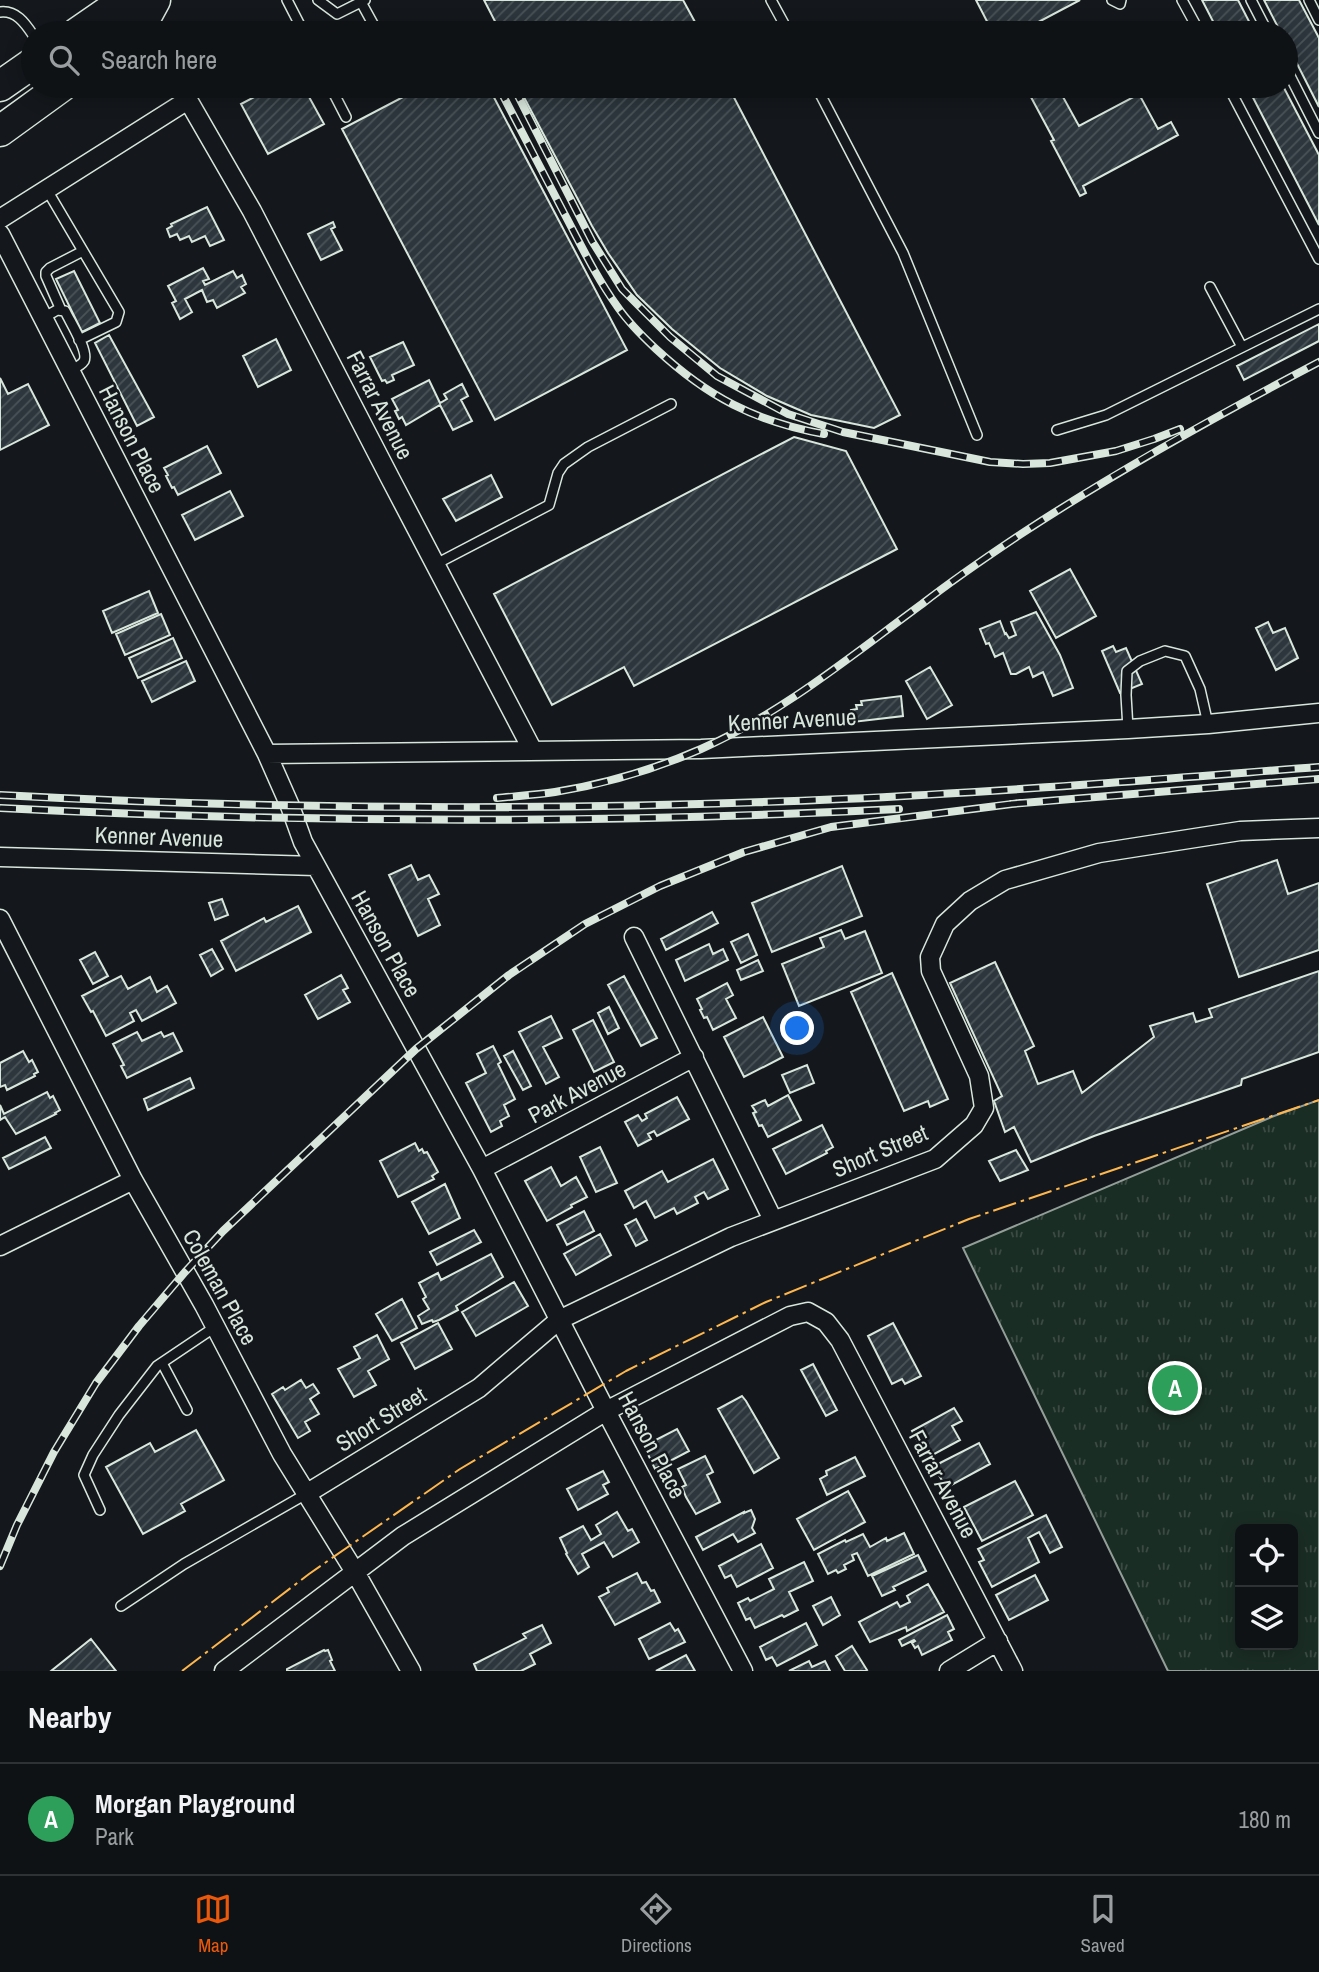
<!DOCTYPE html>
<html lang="en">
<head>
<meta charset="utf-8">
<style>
	:root { --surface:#0f1215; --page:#181b1e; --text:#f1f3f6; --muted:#9b9ea0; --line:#2f3234; --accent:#ea580c }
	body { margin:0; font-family:"Archivo Narrow",sans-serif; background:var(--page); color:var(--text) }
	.controls { position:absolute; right:21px; bottom:21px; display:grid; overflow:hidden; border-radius:10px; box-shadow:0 4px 18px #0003 }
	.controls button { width:63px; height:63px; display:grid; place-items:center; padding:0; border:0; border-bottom:2px solid var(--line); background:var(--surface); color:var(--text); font:35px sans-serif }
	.you { position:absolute; left:798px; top:1029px; width:24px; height:24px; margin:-18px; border:5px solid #fff; border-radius:50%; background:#1a73e8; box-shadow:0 0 0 10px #1a73e833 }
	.badge { display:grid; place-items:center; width:46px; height:46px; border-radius:50%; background:var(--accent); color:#fff; font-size:23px; font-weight:700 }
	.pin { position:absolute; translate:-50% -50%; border:4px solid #fff; box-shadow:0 2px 7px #0006 }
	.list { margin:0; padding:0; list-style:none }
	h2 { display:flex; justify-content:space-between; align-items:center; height:91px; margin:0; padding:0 28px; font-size:30px }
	h2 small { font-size:23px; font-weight:400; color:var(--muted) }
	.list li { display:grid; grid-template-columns:46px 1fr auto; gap:21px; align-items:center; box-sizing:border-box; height:112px; padding:0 28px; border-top:2px solid var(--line) }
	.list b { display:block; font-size:26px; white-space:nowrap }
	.list p { margin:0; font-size:23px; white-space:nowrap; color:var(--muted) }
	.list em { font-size:23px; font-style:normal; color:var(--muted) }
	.icon { flex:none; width:38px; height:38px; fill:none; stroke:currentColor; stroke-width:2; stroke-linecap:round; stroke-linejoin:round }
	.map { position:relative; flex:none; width:1319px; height:1671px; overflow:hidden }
	.search { position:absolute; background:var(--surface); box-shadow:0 4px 18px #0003; left:21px; right:21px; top:21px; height:77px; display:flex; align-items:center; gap:18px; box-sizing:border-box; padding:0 24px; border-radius:38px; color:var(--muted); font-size:26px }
	.sheet { height:203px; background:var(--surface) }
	nav { display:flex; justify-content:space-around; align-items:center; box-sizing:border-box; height:98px; border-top:2px solid var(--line); background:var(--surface); font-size:19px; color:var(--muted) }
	nav a { display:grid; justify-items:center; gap:4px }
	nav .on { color:var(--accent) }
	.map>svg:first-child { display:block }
	.grass { fill:url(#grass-tufts); stroke:#939e99; stroke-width:2; fill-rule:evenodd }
	.building { fill:url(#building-hatch); stroke:#d8e6dc; stroke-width:2 }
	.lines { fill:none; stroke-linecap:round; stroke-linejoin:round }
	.service-casing { stroke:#d8e6dc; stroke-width:12 }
	.minor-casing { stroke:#d8e6dc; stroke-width:21 }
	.trunk-casing { stroke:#d8e6dc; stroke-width:33 }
	.service { stroke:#14181c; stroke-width:9 }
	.minor { stroke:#14181c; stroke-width:18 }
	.trunk { stroke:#14181c; stroke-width:30 }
	.rail-casing { stroke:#d8e6dc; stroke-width:8 }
	.rail { stroke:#14181c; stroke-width:5; stroke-dasharray:16; stroke-linecap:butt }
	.power { stroke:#ffb74d; stroke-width:2; stroke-dasharray:24 5 3.5 5; stroke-linecap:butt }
	.labels { text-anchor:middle; stroke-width:5; stroke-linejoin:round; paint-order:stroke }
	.street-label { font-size:23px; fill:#d8e6dc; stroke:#14181c }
</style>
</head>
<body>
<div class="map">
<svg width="1319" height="1671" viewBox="0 0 1319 1671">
	<defs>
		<pattern id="grass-tufts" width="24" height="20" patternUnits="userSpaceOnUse" patternTransform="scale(1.75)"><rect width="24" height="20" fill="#1a2d24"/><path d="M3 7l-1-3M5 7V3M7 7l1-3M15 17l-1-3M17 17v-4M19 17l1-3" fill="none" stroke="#3b4b43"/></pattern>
		<pattern id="building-hatch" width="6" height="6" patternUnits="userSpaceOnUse" patternTransform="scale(1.75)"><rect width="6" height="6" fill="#2c363c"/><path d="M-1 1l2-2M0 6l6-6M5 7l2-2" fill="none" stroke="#4a5358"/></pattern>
	</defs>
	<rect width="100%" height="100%" fill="#14181c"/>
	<path class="grass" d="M1319,1100V1671H1168L963,1248L1274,1116ZM1240,1529H1293V1645H1240Z"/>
	<path class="building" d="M484,0H683L701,33H501Z
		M976,0H1080L1027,28L1029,33H993Z
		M1202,0H1238L1255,33H1219Z
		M1264,0H1299L1319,38V107L1286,42V33H1281Z
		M275,86H303L324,124L268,154L241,104Z
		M424,86H488L627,350L495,420L342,129Z
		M518,86H728L900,415L874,428L811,415L767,396L720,368L672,329L637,295L608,253L592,226Z
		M1025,86H1057L1079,126L1139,94L1158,129L1171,122L1178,135L1083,186L1086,193L1080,196L1051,141L1054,140Z
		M1247,86H1283L1319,155V225Z
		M207,207L224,240L210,246L205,236L192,242L189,236L180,240L177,234L170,237L167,229L172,226L171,224Z
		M333,222L335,227L331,229L342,250L321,260L308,234Z
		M203,268L209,279L203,281L205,285L233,271L237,278L242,275L246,284L241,287L245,293L217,308L213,300L207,302L202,290L185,299L192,312L180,319L172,303L176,301L168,286Z
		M74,271L100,323L82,332L56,279Z
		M1319,324V341L1244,380L1237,366Z
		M109,335L154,417L137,426L95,343Z
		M276,339L291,370L258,387L243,356Z
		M403,342L414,365L392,375L394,380L387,383L385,380L382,381L370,357Z
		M0,378L8,394L28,384L49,425L0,450Z
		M429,380L440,403L447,399L444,394L462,384L468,396L461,400L472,421L453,430L440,405L406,425L402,417L399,419L395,411L398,410L392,399Z
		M794,437L846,451L897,549L634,686L624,667L552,705L494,594Z
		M207,446L221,473L178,495L174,487L172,488L166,476L168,475L164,468Z
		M491,475L502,497L456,521L443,499Z
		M230,491L243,516L195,540L182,515Z
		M1070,569L1096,616L1056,638L1030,591Z
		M149,591L158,613L112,633L103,611Z
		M1036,612L1060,655L1073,688L1053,696L1043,672L1033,677L1029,667L1016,674H1011L1003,653L995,657L989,643L986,644L980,629L1000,621L1005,634L1006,633L1009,638L1016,635L1011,622Z
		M161,614L170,635L125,655L116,634Z
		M1268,622L1273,633L1285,628L1298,658L1276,670L1256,628Z
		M173,638L182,658L138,678L129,658Z
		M1113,646L1116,652L1126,648L1142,684L1120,693L1102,651Z
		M186,661L195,681L152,702L142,681Z
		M930,667L952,705L927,719L906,681Z
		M901,696L903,716L853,722L851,710L857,709L856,705H862L861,701Z
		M1277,860L1288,894L1319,883V950L1239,977L1207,884Z
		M411,865L418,880L429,875L439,894L428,899L440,925L418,936L389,875Z
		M842,866L862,916L772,952L752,903Z
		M222,899L228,915L215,920L209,903Z
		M298,906L311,932L236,971L221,941L264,918L266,922Z
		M712,912L718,923L666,950L661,939Z
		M841,930L845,939L865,931L882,973L799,1006L782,964L824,947L820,938Z
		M748,934L757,955L741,963L731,942Z
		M709,944L713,954L723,949L728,960L685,981L676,960Z
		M212,949L223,969L211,976L200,955Z
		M95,952L108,976L93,984L80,960Z
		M758,960L763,971L741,980L737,970Z
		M995,962L1034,1046L1025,1051L1038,1084L1073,1071L1082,1093L1154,1037L1150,1026L1193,1013L1196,1022L1212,1017L1209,1009L1319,971V1052L1242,1079L1241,1085L1094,1136L1031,1162L1014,1127L1005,1132L994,1101L1002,1096L950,983Z
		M892,973L948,1099L930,1107L928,1101L904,1111L851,992Z
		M341,975L348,988L343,990L350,1002L318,1019L305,995Z
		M121,976L128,989L150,977L157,992L167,986L176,1003L142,1021L136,1010L130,1013L134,1021L106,1036L93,1011L91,1012L82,996Z
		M624,976L657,1038L641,1046L608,985Z
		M727,983L733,995L726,999L736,1018L713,1030L707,1017L704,1018L700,1010L702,1009L697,999Z
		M609,1007L619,1028L608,1034L598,1013Z
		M551,1016L562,1038L543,1047L559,1077L546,1084L519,1032Z
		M763,1017L783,1057L744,1077L724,1037Z
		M593,1020L614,1062L594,1072L573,1030Z
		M137,1032L142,1041L161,1032L164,1037L173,1033L182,1051L127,1078L121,1066L124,1065L113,1044Z
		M493,1046L501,1062L498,1064L515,1099L504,1105L509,1116L500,1121L502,1126L491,1132L466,1083L486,1073L477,1054Z
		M23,1051L29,1062L32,1060L38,1072L34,1074L35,1076L7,1090L5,1085L0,1087V1063Z
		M513,1051L531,1086L523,1090L504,1056Z
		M807,1065L814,1083L790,1093L782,1075Z
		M190,1078L194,1088L148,1110L144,1099Z
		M47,1092L50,1098L53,1096L60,1110L55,1113L56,1114L16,1134L5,1117L0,1120V1105L4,1114Z
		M788,1095L801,1120L768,1137L762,1125L759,1126L753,1113L756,1112L752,1106L765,1100L768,1106Z
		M677,1097L689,1119L657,1136L654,1131L648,1134L651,1139L638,1146L625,1122L638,1115L642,1121L647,1118L645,1114Z
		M822,1125L833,1147L826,1151L827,1153L786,1174L773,1149Z
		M45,1137L51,1148L9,1169L3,1158Z
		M415,1143L419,1151L422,1149L424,1153L427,1152L438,1172L432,1176L434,1179L398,1197L380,1161Z
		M600,1147L617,1183L596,1192L580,1157Z
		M1016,1150L1028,1170L1000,1181L989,1161Z
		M713,1159L728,1189L708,1199L704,1192L695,1197L698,1203L677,1214L674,1208L655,1218L646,1201L634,1208L625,1191L662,1171L668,1182Z
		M551,1167L561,1186L576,1177L587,1197L571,1205L572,1207L547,1221L525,1181Z
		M445,1184L460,1218L429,1234L412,1202Z
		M584,1211L594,1231L567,1245L557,1225Z
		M636,1219L647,1240L636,1246L625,1225Z
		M474,1230L481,1242L437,1265L430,1252Z
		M600,1234L611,1255L576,1275L564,1254Z
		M491,1254L503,1277L456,1306L458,1310L439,1320L433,1322L432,1320L422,1324L418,1316L429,1309L423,1299L426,1297L419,1283L438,1273L441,1280Z
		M514,1282L528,1306L476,1336L462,1312Z
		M402,1299L417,1328L392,1341L376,1314Z
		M438,1323L452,1349L415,1369L401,1343Z
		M893,1323L921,1376L905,1384L902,1379L892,1384L868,1336Z
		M377,1335L389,1359L368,1371L376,1385L354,1397L338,1369L360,1358L354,1347Z
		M813,1364L837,1410L826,1416L801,1370Z
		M301,1380L306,1388L313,1384L319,1393L310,1399L319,1414L305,1422L310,1431L298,1438L272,1394L283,1387L285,1390Z
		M742,1396L746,1401L779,1458L754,1473L718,1409Z
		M954,1408L962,1421L952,1426L960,1440L927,1458L912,1431Z
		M677,1429L689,1451L655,1469L644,1446Z
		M196,1430L224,1480L181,1504L185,1511L143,1534L106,1467L150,1443L155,1452Z
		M979,1443L990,1464L946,1488L934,1466Z
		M705,1456L713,1472L707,1475L720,1502L696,1514L686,1497L682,1487L686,1485L678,1469Z
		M855,1457L865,1476L827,1495L820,1479L827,1475L826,1471Z
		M603,1471L609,1482L603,1485L608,1494L578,1510L567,1489Z
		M1015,1481L1033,1515L982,1541L964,1507Z
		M848,1491L865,1522L814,1550L797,1519Z
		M751,1510L755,1519L752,1528L755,1533L738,1542L733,1534L703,1550L696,1537L744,1512V1513Z
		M617,1512L628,1531L632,1529L639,1542L613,1557L604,1542L582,1554L589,1567L578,1574L566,1554L567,1553L560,1538L583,1526L591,1540L601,1534L596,1525Z
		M1046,1515L1062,1547L1050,1553L1039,1532L1028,1538L1039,1562L992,1587L979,1562L984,1560L978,1549Z
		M904,1533L914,1554L868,1576L857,1553L852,1555L854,1560L844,1565L846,1569L838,1573L836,1570L828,1574L818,1554L845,1540L846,1542L863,1534L870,1547L886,1538L887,1541Z
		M761,1544L773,1568L737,1587L731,1575L725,1578L719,1566Z
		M918,1555L926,1571L893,1587L895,1590L882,1596L872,1576Z
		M804,1562L813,1581L789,1592L798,1610L784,1617L782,1615L755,1628L750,1618L746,1620L738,1603L748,1598L750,1601L774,1589L769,1579Z
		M637,1573L642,1583L646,1582L651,1591L654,1590L660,1602L615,1625L599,1597L609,1592L607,1588Z
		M1035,1575L1048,1600L1009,1620L996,1595Z
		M928,1584L944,1612L907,1631L906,1627L870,1642L859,1622L897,1602L900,1607L910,1602L907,1596Z
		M831,1597L840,1615L823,1625L813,1606Z
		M947,1615L954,1629L948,1632L952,1640L922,1655L918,1646L915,1648L912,1643L915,1641L914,1640L902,1646L899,1640Z
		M670,1623L675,1631L678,1629L685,1642L649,1659L639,1639Z
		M806,1623L817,1645L777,1666L772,1657L766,1660L760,1647Z
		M542,1625L551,1643L530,1654L535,1664L521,1671H477L474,1664L526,1638L523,1634Z
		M91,1639L116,1671H51Z
		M852,1646L867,1670L865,1671H845L836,1656Z
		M324,1650L325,1651L328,1650L332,1660L330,1661L335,1671H287V1669Z
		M686,1655L695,1671H656Z
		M809,1661L812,1667L825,1661L830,1671H789Z"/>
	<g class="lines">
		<defs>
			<path id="service" d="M287,0L304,33
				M318,0L337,14L365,0
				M771,0L789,33
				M1112,0L1120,4L1121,0
				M1182,0L1200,33
				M1251,0L1268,33
				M1309,0L1319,20
				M361,2L378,33
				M0,12C16,10 25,23 33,35
				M1286,68L1319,133
				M330,86L346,117
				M816,86L903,253L977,435
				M1228,86L1319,259
				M47,190L119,312L116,322L79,340
				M1210,287L1242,347
				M61,310L46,276V272L50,268L83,251
				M43,318L57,310L65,311C70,322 89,351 84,361C81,366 75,368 69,371
				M1057,430L1106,415L1319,309
				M436,564L549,505L558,473L564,464L588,447L671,404
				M1128,729L1126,695L1127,671L1140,661L1165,651L1185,656L1200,689L1208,724
				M162,1363L187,1410
				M100,1510L84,1475L93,1455L119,1415L157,1366L215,1327
				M121,1606L184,1564L306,1494"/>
			<path id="minor" d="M177,86L188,100L252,211L390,478L533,751
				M0,219L188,100
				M0,234L267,754L290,806L303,842L482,1169L606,1411L743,1671
				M267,754L701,749L1128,729L1208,724L1319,713
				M0,857L316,866
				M0,919L133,1180L204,1305L282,1454L355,1572L411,1671
				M634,937L773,1220
				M482,1169L694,1057
				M0,1246L133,1180
				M306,1494L479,1388L559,1320L731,1237L935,1159L974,1125L984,1108L979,1076L931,971L930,957L945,924L970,901L1005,880L1099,853L1240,831L1319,828
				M224,1671L403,1536L606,1411L790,1316L808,1312L826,1322L840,1340L1013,1671
				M949,1671L998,1641"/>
			<path id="trunk" d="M77,33L109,11L142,0
				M137,33L155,0
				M0,86L33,63
				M0,131L62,86"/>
		</defs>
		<use href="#service" class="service-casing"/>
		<use href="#minor" class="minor-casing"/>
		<use href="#trunk" class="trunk-casing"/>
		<use href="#service" class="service"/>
		<use href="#minor" class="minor"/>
		<use href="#trunk" class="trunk"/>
		<defs>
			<path id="rail" d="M498,86C520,128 542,171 564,213C581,245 596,277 617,306C628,322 642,336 656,349C708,397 754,421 824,434
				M513,86L592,241L622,289L670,337L717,376L788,414L843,432L990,462L1023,464L1050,463L1116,451L1154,439L1180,429
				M0,795C281,810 562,811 842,799C1002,792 1160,779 1319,767
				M497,798C516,796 536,795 555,792C605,784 655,769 701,749C782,713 851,656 922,604C954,579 988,556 1021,534C1117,471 1218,415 1319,362
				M1011,804L1319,779
				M0,808C299,823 600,824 899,809
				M0,1566L17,1525L54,1452L96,1383L139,1326L185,1272L223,1231L416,1049L509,975L585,924L660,886L744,852L831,827L1020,803"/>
		</defs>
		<use href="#rail" class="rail-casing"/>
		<use href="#rail" class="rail"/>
		<path class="power" d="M182,1671L309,1574L460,1469L626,1371L766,1302L969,1219L1319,1100"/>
	</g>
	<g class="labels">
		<g class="street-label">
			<text transform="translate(380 405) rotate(63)" y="8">Farrar Avenue</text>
			<text transform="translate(132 439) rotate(63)" y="8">Hanson Place</text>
			<text transform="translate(792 720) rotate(-3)" y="8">Kenner Avenue</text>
			<text transform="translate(159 837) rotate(2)" y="8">Kenner Avenue</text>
			<text transform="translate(386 944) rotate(61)" y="8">Hanson Place</text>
			<text transform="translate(577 1092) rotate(-28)" y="8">Park Avenue</text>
			<text transform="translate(880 1151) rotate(-23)" y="8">Short Street</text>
			<text transform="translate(220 1287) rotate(61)" y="8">Coleman Place</text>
			<text transform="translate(381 1419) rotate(-32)" y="8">Short Street</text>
			<text transform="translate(652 1445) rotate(62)" y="8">Hanson Place</text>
			<text transform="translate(943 1484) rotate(62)" y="8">Farrar Avenue</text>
		</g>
	</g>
</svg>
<div class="controls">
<button><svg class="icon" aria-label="locate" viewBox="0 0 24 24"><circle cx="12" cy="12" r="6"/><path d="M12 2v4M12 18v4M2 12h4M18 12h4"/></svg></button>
<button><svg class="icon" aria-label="layers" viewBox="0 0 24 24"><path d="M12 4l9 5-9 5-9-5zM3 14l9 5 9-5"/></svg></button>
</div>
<div class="you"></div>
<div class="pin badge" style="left:1175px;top:1388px;background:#2e9e5b">A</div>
<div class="search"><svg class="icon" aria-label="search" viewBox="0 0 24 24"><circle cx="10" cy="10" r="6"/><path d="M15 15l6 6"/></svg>Search here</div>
</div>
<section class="sheet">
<h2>Nearby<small></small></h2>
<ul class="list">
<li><span class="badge" style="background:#2e9e5b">A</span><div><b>Morgan Playground</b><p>Park</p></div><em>180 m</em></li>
</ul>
</section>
<nav>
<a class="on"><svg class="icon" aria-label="map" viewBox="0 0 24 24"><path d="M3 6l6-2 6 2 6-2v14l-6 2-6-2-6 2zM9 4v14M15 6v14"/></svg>Map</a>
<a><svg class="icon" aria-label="directions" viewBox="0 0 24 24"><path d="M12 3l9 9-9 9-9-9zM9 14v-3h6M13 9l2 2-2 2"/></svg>Directions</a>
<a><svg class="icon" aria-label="saved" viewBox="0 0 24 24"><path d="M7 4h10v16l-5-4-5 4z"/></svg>Saved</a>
</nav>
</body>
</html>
